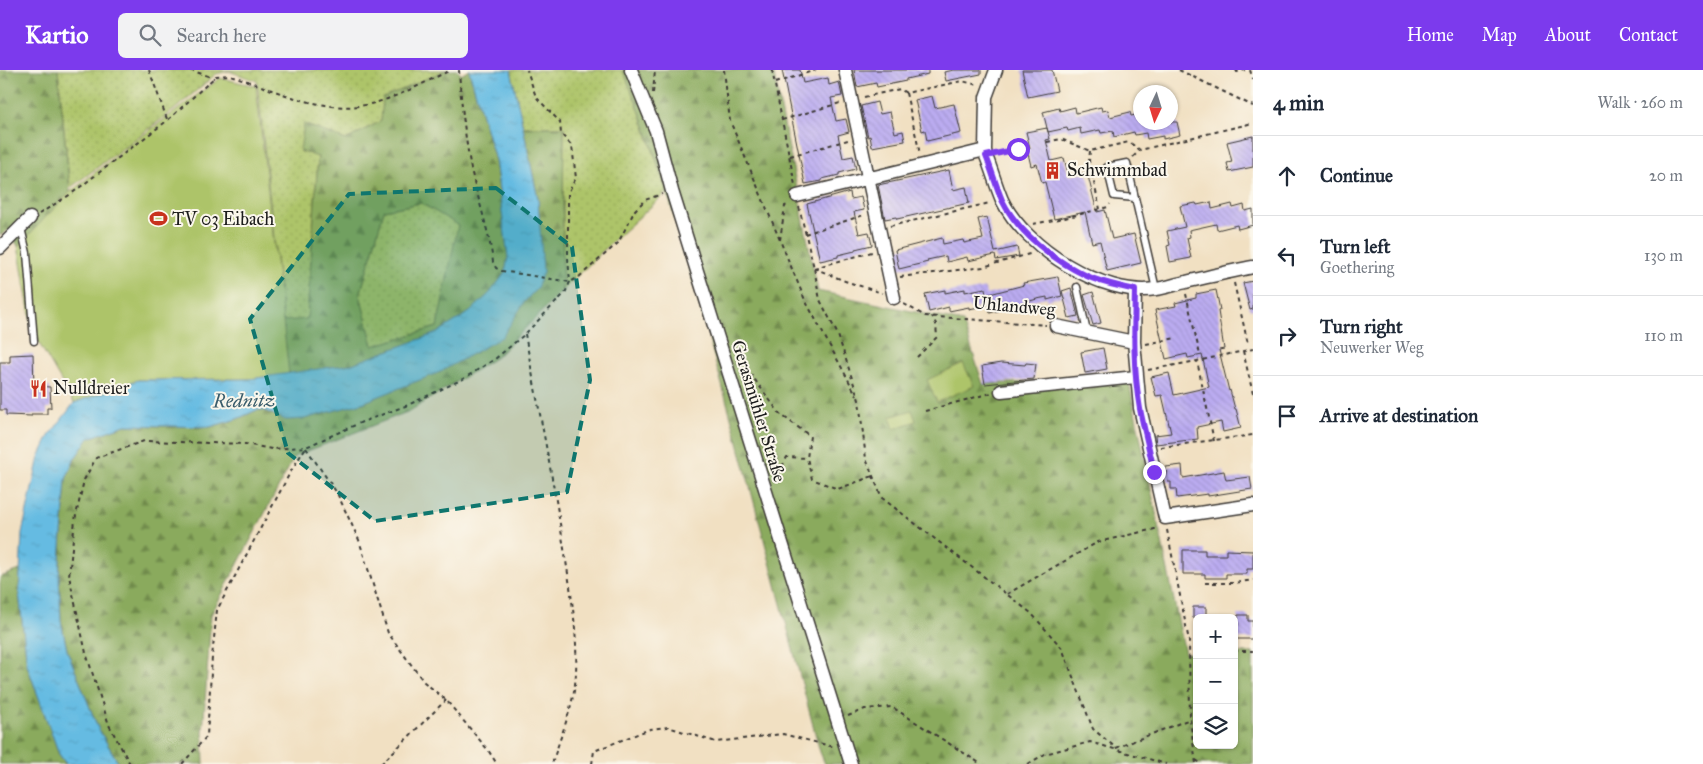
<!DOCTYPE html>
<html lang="en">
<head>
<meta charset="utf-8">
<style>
	:root { --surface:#fff; --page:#f2f2f3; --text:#1f2937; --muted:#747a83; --line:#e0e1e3; --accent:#7c3aed }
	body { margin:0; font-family:"IM FELL Great Primer",serif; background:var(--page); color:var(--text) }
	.controls { position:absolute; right:15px; bottom:15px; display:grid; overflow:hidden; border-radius:8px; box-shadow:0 1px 4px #0004 }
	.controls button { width:45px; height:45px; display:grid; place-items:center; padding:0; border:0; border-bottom:1px solid var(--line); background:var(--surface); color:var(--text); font:25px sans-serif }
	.compass { position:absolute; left:1133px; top:15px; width:45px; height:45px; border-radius:50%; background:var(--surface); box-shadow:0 1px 4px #0004; rotate:184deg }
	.stop { position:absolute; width:15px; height:15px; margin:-11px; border:4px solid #7c3aed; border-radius:50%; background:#fff }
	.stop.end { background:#7c3aed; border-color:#fff; box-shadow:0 1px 5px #0008 }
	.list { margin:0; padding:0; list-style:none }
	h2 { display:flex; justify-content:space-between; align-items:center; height:65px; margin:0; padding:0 20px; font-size:21px }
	h2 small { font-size:16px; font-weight:400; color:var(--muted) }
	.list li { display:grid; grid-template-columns:32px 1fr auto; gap:15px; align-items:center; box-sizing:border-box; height:80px; padding:0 20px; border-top:1px solid var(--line) }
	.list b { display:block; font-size:19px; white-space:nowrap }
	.list p { margin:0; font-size:16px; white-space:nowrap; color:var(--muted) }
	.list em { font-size:16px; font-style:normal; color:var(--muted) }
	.icon { flex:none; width:28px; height:28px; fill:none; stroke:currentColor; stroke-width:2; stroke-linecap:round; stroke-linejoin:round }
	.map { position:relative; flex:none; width:1253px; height:694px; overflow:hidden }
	header { display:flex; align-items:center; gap:30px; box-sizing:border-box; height:70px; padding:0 25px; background:var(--accent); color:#fff }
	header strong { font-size:24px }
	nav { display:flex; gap:28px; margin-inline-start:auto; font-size:18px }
	.search { width:350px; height:45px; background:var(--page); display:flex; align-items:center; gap:12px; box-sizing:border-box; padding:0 18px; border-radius:8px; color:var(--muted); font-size:19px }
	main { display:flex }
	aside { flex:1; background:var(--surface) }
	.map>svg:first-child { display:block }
	.grass { fill:url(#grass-dots); stroke:#647042 }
	.forest { fill:url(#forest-firs); stroke:#53633c; fill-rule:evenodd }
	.pitch { fill:#adc469; stroke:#647042 }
	.water { fill:url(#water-ripples); stroke:#406c7f }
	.building { fill:url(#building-back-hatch) }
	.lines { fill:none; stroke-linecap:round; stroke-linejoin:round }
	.lane-casing { stroke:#3c3935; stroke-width:9 }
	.street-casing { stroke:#3c3935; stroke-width:15 }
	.path { stroke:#3c3935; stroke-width:2; stroke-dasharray:4 4; stroke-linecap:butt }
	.lane { stroke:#fff; stroke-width:6 }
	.street { stroke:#fff; stroke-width:12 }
	.route { stroke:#7c3aed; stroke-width:6 }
	.marked { fill:#0f766e; fill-opacity:0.2; stroke:#0f766e; stroke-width:4; stroke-dasharray:10 6; stroke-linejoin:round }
	.labels { text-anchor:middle; stroke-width:4; stroke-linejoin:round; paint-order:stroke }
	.poi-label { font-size:18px; fill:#1c1c1c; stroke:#fbf7ec; text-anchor:start }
	.street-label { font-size:18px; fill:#1c1c1c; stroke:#fbf7ec }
	.water-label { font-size:19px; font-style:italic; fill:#395c6b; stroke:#fbf7ec }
</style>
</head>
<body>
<header>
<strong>Kartio</strong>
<div class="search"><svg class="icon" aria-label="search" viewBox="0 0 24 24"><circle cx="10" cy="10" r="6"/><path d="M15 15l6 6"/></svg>Search here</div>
<nav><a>Home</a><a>Map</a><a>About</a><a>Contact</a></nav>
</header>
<main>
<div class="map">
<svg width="1253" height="694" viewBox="0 0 1253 694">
	<defs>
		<pattern id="grass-dots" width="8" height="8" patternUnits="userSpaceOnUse" patternTransform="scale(1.25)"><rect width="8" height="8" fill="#adc469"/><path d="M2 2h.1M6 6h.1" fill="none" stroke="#94a85a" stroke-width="1.8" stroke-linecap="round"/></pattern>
		<pattern id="forest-firs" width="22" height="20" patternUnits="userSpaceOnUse" patternTransform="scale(1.25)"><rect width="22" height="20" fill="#8aaa5d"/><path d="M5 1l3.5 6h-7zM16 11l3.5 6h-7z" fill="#708a4c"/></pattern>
		<pattern id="water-ripples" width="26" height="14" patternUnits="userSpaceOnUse" patternTransform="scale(1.25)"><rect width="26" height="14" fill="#65bbe2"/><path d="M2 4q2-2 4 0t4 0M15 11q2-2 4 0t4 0" fill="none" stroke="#57a0c1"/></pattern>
		<pattern id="building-back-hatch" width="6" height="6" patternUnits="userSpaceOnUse" patternTransform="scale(1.25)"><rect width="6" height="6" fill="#bbacf1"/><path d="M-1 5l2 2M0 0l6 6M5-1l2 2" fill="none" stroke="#a093ce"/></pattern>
	</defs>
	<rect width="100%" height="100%" fill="#fbf7ec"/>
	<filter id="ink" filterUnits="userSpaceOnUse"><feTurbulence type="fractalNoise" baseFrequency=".02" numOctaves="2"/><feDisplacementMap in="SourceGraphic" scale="10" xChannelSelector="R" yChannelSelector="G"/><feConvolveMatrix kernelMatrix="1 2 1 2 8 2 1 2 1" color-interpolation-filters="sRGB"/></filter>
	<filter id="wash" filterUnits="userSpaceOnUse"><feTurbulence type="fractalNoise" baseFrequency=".0096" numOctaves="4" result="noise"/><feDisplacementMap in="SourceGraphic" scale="20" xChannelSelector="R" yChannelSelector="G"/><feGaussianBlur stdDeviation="1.12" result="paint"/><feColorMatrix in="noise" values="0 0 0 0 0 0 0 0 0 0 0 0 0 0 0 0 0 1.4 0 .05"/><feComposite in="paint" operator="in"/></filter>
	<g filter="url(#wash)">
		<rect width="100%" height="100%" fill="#f1e0c2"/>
		<path class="grass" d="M58,0H446L384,28L381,51L346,70L304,55L318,87L307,250L283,251L257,11L229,1L216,4L175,39L70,118Z
			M511,0H623L637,33L667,122L613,171L562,221L564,57H523Z
			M421,133L459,155L437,257L373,276L360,225L384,140Z"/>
		<path class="forest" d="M2,0H58L70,122L18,176L8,160L0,166V1Z
			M446,0H458L461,5L469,0L495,90L508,187L505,203L490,223L470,242L437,263L352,294L289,304L283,251L307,249L318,87L300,81L304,54L346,70L381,51L383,28ZM421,133L458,155L437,257L373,276L360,225L384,140Z
			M623,0H773L818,221L963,252L983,314L1128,308L1185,583L1197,584V675H1234V583H1253V694H825L820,682C782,539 746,397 705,255C681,169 658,82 623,0Z
			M523,57H564L562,221L498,286L410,341L295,386L211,545L203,662L204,694H119L98,658L67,580L61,551L59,505L66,409L75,388L88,368L125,355L210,357L237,349L257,340H263L286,350L304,349L362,333L440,302L502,267L525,231L537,218L538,129Z
			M20,500L19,523L27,595L59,684L66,694H0V507Z"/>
		<path class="pitch" d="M220,8L256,16L289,304L250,309L138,310L74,333L33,263L18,176L70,122L134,72Z
			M963,293L974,316L937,332L927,310Z
			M912,340L916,351L894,359L890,347Z"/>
		<path class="water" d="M469,0H511L538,129L543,202L537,218L525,231L502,267L440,302L362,333L304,349L286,350L263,340H257L237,349L210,357L125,355L89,368L75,388L66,409L59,505L61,551L67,580L98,658L119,694H66L59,684L27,595L19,523L22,463L39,387L49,366L74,333L138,310L250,309L352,294L437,263L470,242L490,223L505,203L508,187L495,90Z"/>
		<g id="blocks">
			<path class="building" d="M782,0H800L803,13L828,8L829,15L839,12L842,26L831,28L836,51L846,49L849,62L838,65L843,88L853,86L856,99L839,103V105L822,109V111L805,114Z
				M854,0H928V4L906,9V11L877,17L876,13L857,17Z
				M954,0H981V4L946,11L944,2Z
				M1022,0H1052L1057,21L1028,27Z
				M932,26L935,38L954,34L961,63L927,71L925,60L922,61L915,30Z
				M877,32L880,44L890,42L895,63L903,61L905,71L872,77L870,66L868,67L861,36Z
				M1075,37L1076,43L1101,37L1102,41L1108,40L1110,47L1130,42L1131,46L1140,44V52H1177L1180,65L1163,69V66L1147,69L1146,63L1135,65L1134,62L1114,67L1113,61L1101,63L1100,60L1081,64L1080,58L1068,61L1067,58L1048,62L1043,42L1059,38L1060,41Z
				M1047,58L1050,69L1046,70L1051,91L1064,88L1069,106L1087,102L1097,142L1105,140L1112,169L1134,164L1141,193L1107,201L1100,171L1092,173L1085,142L1054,149L1045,112L1042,113L1037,94L1031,96L1027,79L1030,78L1026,62Z
				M1253,66V97L1229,102L1227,93L1232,92L1227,72Z
				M949,100L953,120L966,117L969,133L897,149L896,147L885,149L878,115Z
				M850,122L851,129L861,127L864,140L854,142L859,164L869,162L872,175L855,179V181L838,185V187L820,191L807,134Z
				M1211,132L1212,139L1232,134L1233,138L1244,135L1245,141L1253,139V155L1238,159L1237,155L1217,160L1216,154L1189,160L1190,167L1187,168L1191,188L1170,192L1167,176L1170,175L1167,161L1185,157L1180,136L1196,133L1197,135Z
				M987,147L995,182L1017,177L1019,186L996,190L995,185L968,191L967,187L947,192L946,186L927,190L928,192L899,199L895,180L942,168L943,174L963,170L964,173L983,169L978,149Z
				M1058,207L1062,226L1047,230V227L1037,229L1009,237V238L990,243L989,235L969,239V237L949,241V237L929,242L925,224L945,220V223L965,219V222L985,218L986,225L1024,215L1023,213Z
				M1253,211V239L1250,240L1243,213Z
				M1071,218L1078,246L1069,248L1062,221Z
				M1216,220L1220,240L1218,241L1224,279L1219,280L1229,321L1230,320L1235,339H1236L1241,358L1223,362L1221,352L1197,357L1198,369L1156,374L1155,365L1171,363L1162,325L1156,326L1151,307L1169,303L1174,325L1209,317L1202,285L1188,288L1187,284L1166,289L1155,240L1176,236L1175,233L1196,228V224Z
				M1093,222L1101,253L1093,255L1084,225Z
				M1103,278L1107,299L1085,303L1081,282Z
				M33,284L34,316L50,317L51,338H47V344H32V346L6,345V340H0V292H10V285Z
				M1001,293L1025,295L1026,293L1036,294L1034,309L985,314L982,296Z
				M1182,395L1183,408L1224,401L1226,410L1250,407L1252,419L1208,426V424L1177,428L1176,419H1171V412H1168L1166,397Z
				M1183,480H1205V485H1226V480L1253,481V499H1247V504H1226V508H1205V504H1183Z
				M1193,537H1206V548H1193Z
				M1238,545H1248V551H1253V569H1234V556H1238Z"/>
		</g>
	</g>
	<g filter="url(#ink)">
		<use href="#blocks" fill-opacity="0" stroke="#3c3935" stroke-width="1"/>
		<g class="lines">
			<defs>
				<path id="lane" d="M1135,128L1114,126L1107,97L1127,93L1156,219
					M21,158L27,183L34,271
					M1077,217L1087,262"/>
				<path id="street" d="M631,0L656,61L672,121L851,694
					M845,0L894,228
					M996,0L986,27L985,80L986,86C992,101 996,116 1002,130C1025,178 1103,227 1156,219C1166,218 1176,214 1186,212C1208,207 1231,201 1253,197
					M797,126L985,80
					M0,178L30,148
					M1135,220L1134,272L1140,338L1165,448L1253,435
					M1056,256L1134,272
					M1001,321L1136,307"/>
			</defs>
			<use href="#lane" class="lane-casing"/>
			<use href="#street" class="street-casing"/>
			<path class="path" d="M149,0L167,49
				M190,0L214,8
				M459,0C461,33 465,66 471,99C478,130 489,160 493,192L496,198L502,201L570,212L579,207L618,173L635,140L645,130L662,124
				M724,0L730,51L805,230L857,326
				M772,0L795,115
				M1179,0L1253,36
				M1236,0L1237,2L1245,0
				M1250,0L1253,10
				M775,13L816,0
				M653,23L655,0
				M906,23L920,84
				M864,27L900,19L906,23L962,11L978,15
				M782,50L840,33
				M1047,72L1061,69L1090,81L1129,72L1140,80L1253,53
				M1090,81L1089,91L1100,139
				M998,84L1029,77
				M790,86L848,70
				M1133,87L1140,80
				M799,137L814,198L820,230L838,265L859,330L866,389L882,428L1031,543L1062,578L1093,659L1116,678L1190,649L1196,694
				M39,144L71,124L168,50L216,6L230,5C271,18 314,41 359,36C391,32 422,13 451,0
				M1033,154L1065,148L1108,137L1110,134
				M890,156L990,133
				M805,164L864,145
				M780,170L785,136L790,134
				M814,198L845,211L882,223
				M814,198L872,182
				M900,207L983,197L1033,183
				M1234,213L1248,274
				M1186,224L1200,285
				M904,234L925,246L1046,255
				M525,264C537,331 551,398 562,466C569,511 578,557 576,602C575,634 561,664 552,694
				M1146,274L1176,268
				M1243,281L1253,324
				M917,287L937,267L936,254L932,246
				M1148,300L1197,291
				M743,313L752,306L780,344L810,366L807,388L812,409L838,419L873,406
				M925,341L991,323
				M1214,371L1197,291L1253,279
				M1161,377L1253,365
				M306,378L337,423L359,470L388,563L424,612L446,630L488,680L497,694
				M775,411L787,387L807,388
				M1167,460L1189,571L1190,648
				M1205,513H1234L1253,510
				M1007,524L1098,472L1159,458
				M1234,581H1253
				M848,646L865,639L892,637L981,694
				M1196,690L1202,694
				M130,694L109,655L86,583L69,506L75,450L84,410L96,388L144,371L245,374L272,379L306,377L362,352L408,335L463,309L495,289L525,264L565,223L570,212L568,188V123L576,108L572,76L561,64L560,52L536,27L527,0
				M182,694L207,666L212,587L217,540L291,401L306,377
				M381,694L446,630
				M592,694L594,681L650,659L668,657L716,672L783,664L834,677
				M1028,694L1045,684L1090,672L1166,694"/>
			<use href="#lane" class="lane"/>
			<use href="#street" class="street"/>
		</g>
	</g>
	<g class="lines" filter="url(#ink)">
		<path class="route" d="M1018,79L986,86C992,101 996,116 1002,130C1018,163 1055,191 1087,206C1101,213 1120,216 1135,220C1134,260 1133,300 1140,339C1144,360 1150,381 1154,402"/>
	</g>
	<path class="marked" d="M496,118L572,177L590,310L567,422L375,451L288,383L250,249L349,124Z"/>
	<defs>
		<symbol id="building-bare" viewBox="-9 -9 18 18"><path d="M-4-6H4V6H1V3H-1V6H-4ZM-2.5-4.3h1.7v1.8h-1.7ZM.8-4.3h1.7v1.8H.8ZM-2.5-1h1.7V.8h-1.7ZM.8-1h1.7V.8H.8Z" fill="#c8321e" stroke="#fbf7ec" stroke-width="2.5" paint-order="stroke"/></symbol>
		<symbol id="stadium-bare" viewBox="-9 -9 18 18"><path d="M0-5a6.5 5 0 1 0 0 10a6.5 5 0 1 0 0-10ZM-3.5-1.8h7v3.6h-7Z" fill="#c8321e" stroke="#fbf7ec" stroke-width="2.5" paint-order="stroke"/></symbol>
		<symbol id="restaurant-bare" viewBox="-9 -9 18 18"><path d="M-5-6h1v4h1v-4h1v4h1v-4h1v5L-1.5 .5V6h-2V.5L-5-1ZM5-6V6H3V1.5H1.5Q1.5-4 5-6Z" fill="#c8321e" stroke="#fbf7ec" stroke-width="2.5" paint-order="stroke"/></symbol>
	</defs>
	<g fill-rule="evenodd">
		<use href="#building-bare" x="1040" y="88" width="25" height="25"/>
		<use href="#stadium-bare" x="146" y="136" width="25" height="25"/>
		<use href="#restaurant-bare" x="26" y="306" width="25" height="25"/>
	</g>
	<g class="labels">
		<g class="poi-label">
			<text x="1067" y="106">Schwimmbad</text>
			<text x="172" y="155">TV 03 Eibach</text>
			<text x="53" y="324">Nulldreier</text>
		</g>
		<g class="street-label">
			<text transform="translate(1014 236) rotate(5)" y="6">Uhlandweg</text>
			<text transform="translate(759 341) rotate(73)" y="6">Gerasmühler Straße</text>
		</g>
		<g class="water-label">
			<text transform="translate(244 330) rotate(-1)" y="7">Rednitz</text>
		</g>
	</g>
</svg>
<div class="controls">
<button>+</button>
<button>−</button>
<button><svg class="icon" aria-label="layers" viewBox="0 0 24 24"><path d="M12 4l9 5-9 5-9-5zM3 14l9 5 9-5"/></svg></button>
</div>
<svg class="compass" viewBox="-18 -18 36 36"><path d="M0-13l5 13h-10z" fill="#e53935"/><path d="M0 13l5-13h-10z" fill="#747a83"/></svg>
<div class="stop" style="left:1018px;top:79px"></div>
<div class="stop end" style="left:1154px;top:402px"></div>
</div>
<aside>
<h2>4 min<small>Walk · 260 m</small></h2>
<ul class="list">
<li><svg class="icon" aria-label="ahead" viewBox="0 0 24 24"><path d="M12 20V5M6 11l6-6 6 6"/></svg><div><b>Continue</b></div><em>20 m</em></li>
<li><svg class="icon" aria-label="left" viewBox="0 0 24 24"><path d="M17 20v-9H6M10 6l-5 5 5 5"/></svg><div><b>Turn left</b><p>Goethering</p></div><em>130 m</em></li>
<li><svg class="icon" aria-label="right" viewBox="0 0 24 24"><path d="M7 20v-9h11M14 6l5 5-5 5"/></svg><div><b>Turn right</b><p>Neuwerker Weg</p></div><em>110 m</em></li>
<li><svg class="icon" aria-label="arrive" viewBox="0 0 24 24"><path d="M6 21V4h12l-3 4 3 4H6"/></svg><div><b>Arrive at destination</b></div></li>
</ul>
</aside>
</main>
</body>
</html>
